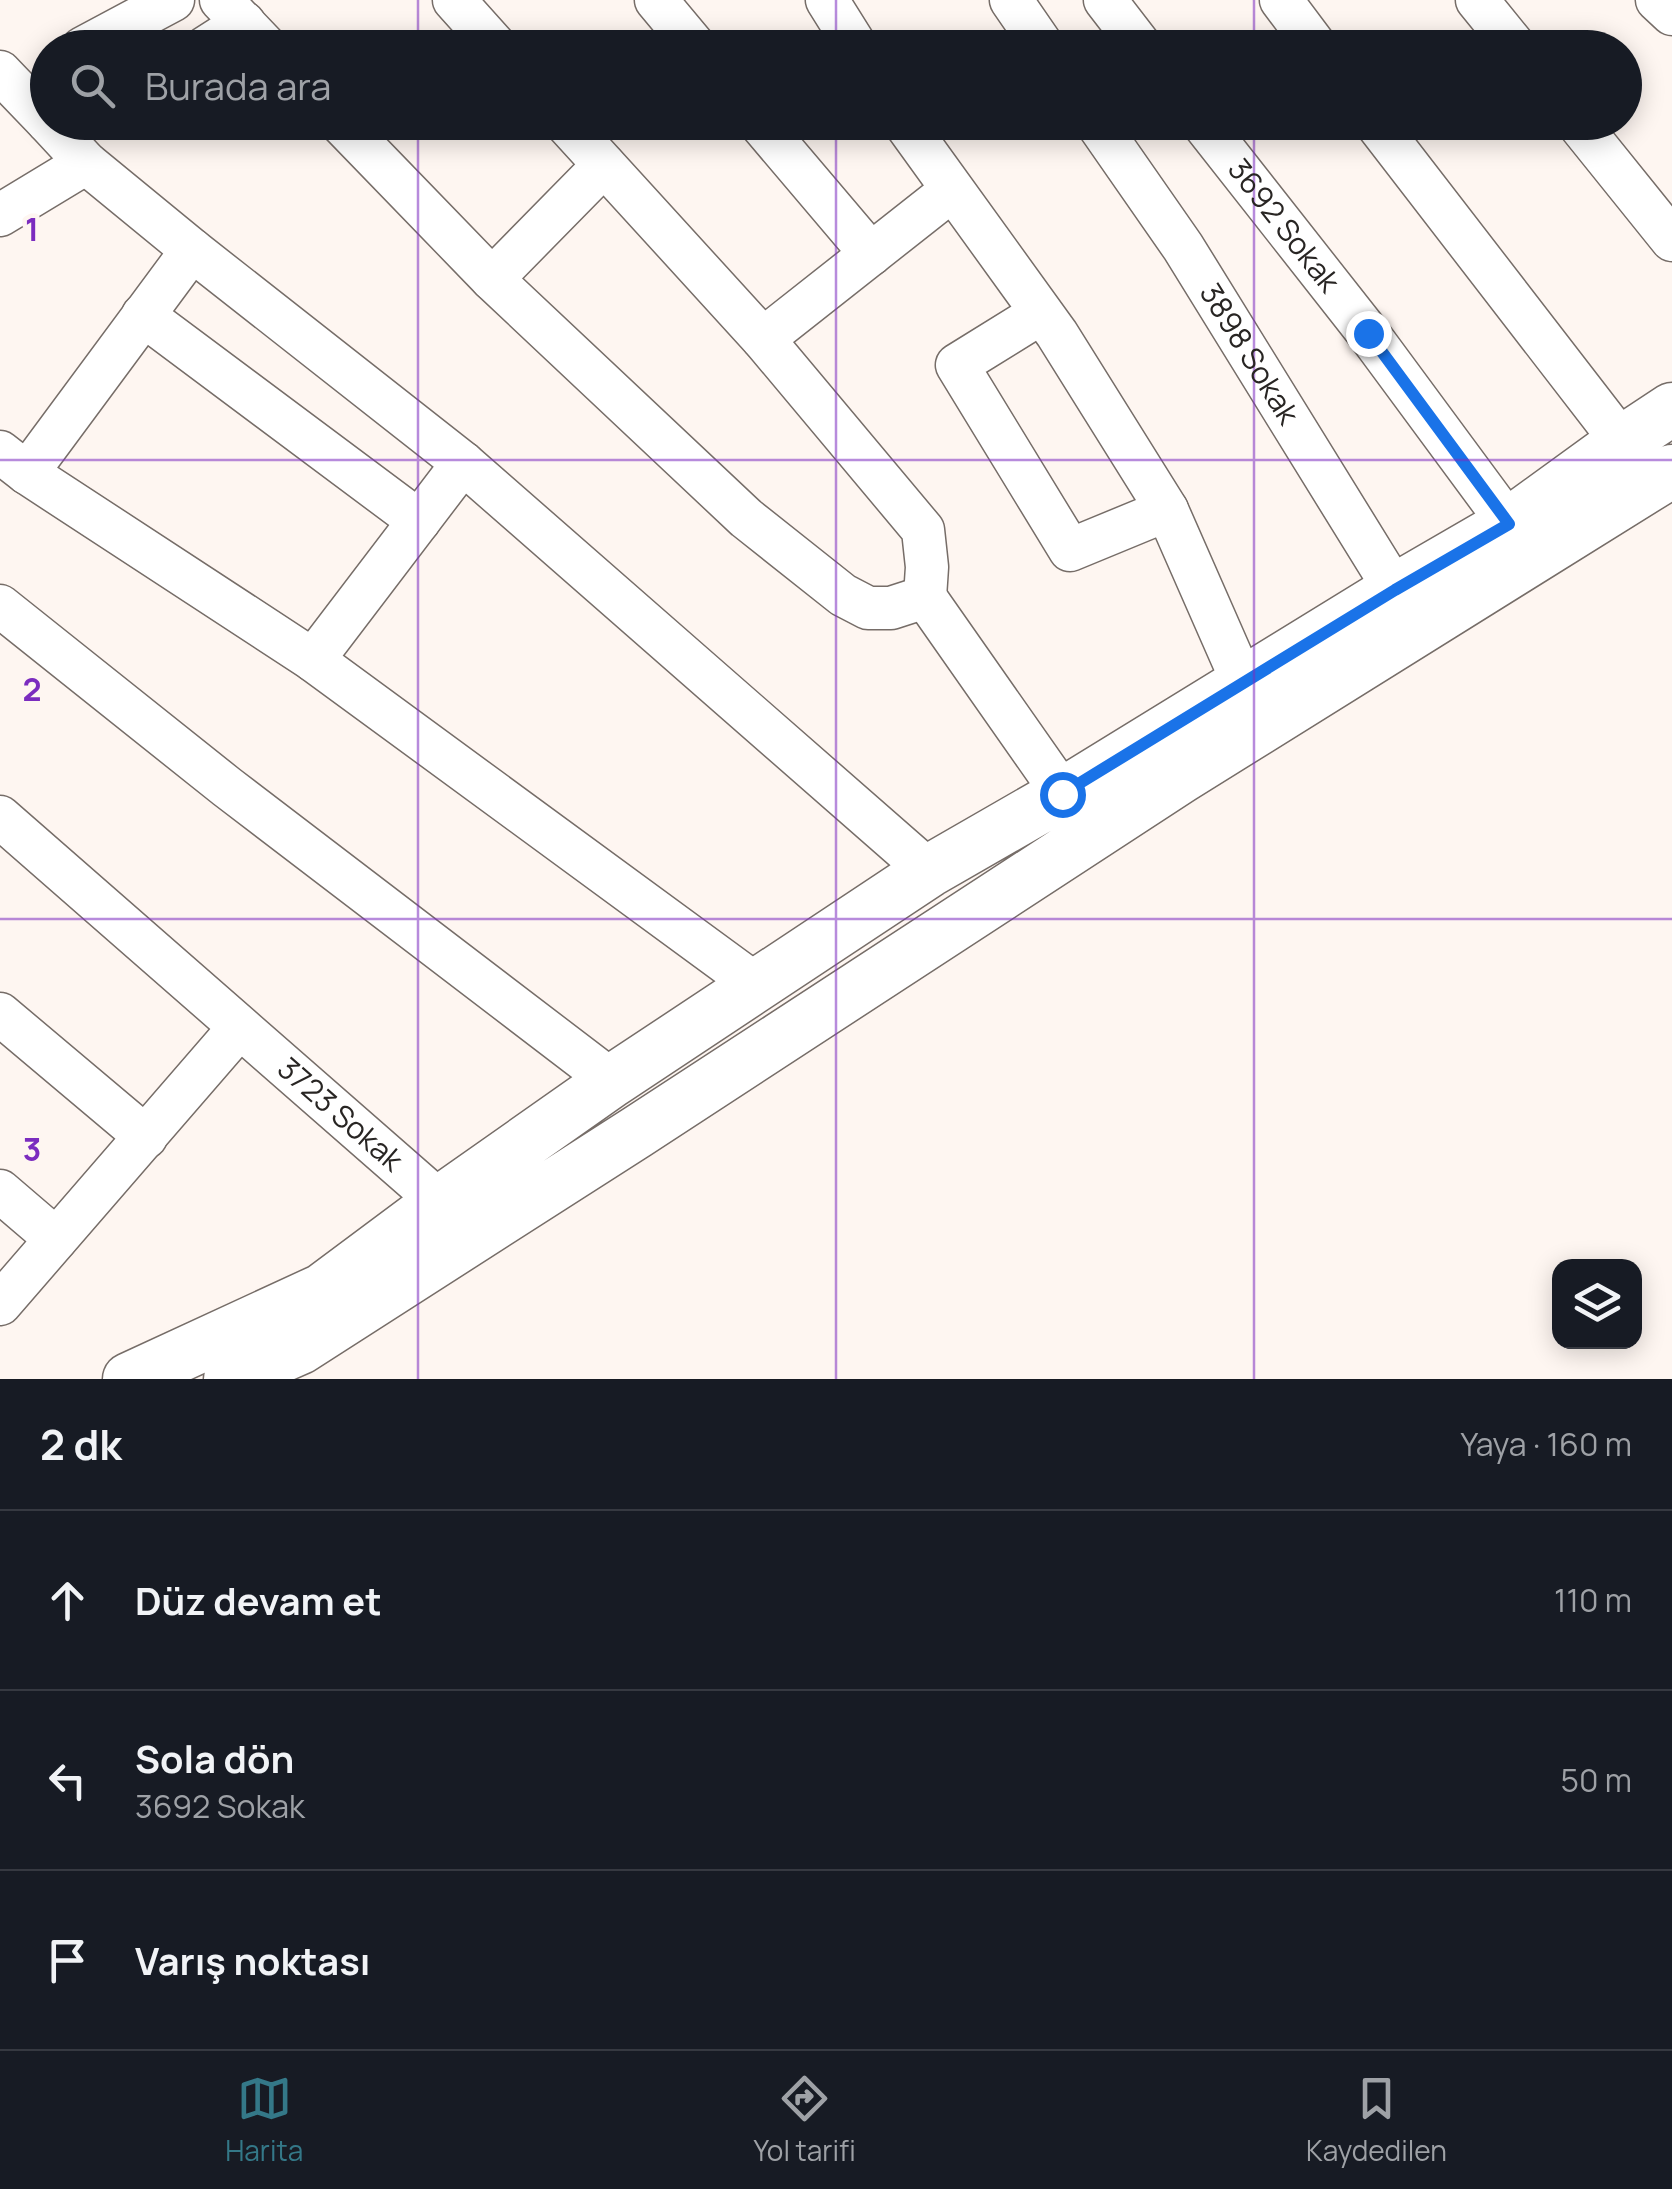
<!DOCTYPE html>
<html lang="tr">
<head>
<meta charset="utf-8">
<style>
	:root { --surface:#171b24; --page:#242831; --text:#f1f3f6; --muted:#9ea1a6; --line:#363941; --accent:#347888 }
	body { margin:0; font-family:Manrope,sans-serif; background:var(--page); color:var(--text) }
	.controls { position:absolute; right:30px; bottom:30px; display:grid; overflow:hidden; border-radius:20px; box-shadow:0 5px 25px #0003 }
	.controls button { width:90px; height:90px; display:grid; place-items:center; padding:0; border:0; border-bottom:2px solid var(--line); background:var(--surface); color:var(--text); font:50px sans-serif }
	.stop { position:absolute; width:30px; height:30px; margin:-22px; border:8px solid #1a73e8; border-radius:50%; background:#fff }
	.stop.end { background:#1a73e8; border-color:#fff; box-shadow:0 2px 10px #0008 }
	.list { margin:0; padding:0; list-style:none }
	h2 { display:flex; justify-content:space-between; align-items:center; height:130px; margin:0; padding:0 40px; font-size:42px }
	h2 small { font-size:32px; font-weight:400; color:var(--muted) }
	.list li { display:grid; grid-template-columns:65px 1fr auto; gap:30px; align-items:center; box-sizing:border-box; height:180px; padding:0 40px; border-top:2px solid var(--line) }
	.list b { display:block; font-size:38px; white-space:nowrap }
	.list p { margin:0; font-size:32px; white-space:nowrap; color:var(--muted) }
	.list em { font-size:32px; font-style:normal; color:var(--muted) }
	.icon { flex:none; width:55px; height:55px; fill:none; stroke:currentColor; stroke-width:2; stroke-linecap:round; stroke-linejoin:round }
	.map { position:relative; flex:none; width:1672px; height:1379px; overflow:hidden }
	.search { position:absolute; background:var(--surface); box-shadow:0 5px 25px #0003; left:30px; right:30px; top:30px; height:110px; display:flex; align-items:center; gap:25px; box-sizing:border-box; padding:0 35px; border-radius:55px; color:var(--muted); font-size:38px }
	.sheet { height:670px; background:var(--surface) }
	nav { display:flex; justify-content:space-around; align-items:center; box-sizing:border-box; height:140px; border-top:2px solid var(--line); background:var(--surface); font-size:28px; color:var(--muted) }
	nav a { display:grid; justify-items:center; gap:5px }
	nav .on { color:var(--accent) }
	.map>svg:first-child { display:block }
	.lines { fill:none; stroke-linecap:round; stroke-linejoin:round }
	.minor-casing { stroke:#766d68; stroke-width:45 }
	.major-casing { stroke:#766d68; stroke-width:55 }
	.minor { stroke:#fff; stroke-width:42 }
	.major { stroke:#fff; stroke-width:52 }
	.route { stroke:#1a73e8; stroke-width:12 }
	.grid { fill:none; stroke:#7b2cbf; stroke-width:2.5; stroke-opacity:0.55 }
	.labels { text-anchor:middle; stroke-width:9; stroke-linejoin:round; paint-order:stroke }
	.street-label { font-size:30px; fill:#282523; stroke:#fef6f1 }
	.grid-label { font-size:32px; text-anchor:middle; font-weight:bold; fill:#7b2cbf; stroke:#fef6f1; stroke-width:9; stroke-linejoin:round; paint-order:stroke }
</style>
</head>
<body>
<div class="map">
<svg width="1672" height="1379" viewBox="0 0 1672 1379">
	<rect width="100%" height="100%" fill="#fef6f1"/>
	<g class="lines">
		<defs>
			<g id="minor">
				<path d="M221,0L267,48"/>
				<path d="M454,0L497,48"/>
				<path d="M656,0L696,48"/>
				<path d="M827,0L857,48"/>
				<path d="M1011,0L1044,48"/>
				<path d="M1105,0L1142,48"/>
				<path d="M1281,0L1317,48"/>
				<path d="M1477,0L1516,48"/>
				<path d="M1657,0L1672,14"/>
				<path d="M83,48L173,0"/>
				<path d="M205,48L244,23"/>
				<path d="M0,72L48,122"/>
				<path d="M48,122L86,163L192,250L463,463L929,871"/>
				<path d="M340,122L492,279L746,518L843,595L868,608H891L925,597"/>
				<path d="M565,122L763,339L923,530L927,567L925,597"/>
				<path d="M759,122L871,254"/>
				<path d="M904,122L1057,334L1167,510L1243,683"/>
				<path id="s1" d="M1096,122L1183,247L1395,590"/>
				<path id="s2" d="M1202,122L1368,333L1509,524"/>
				<path d="M1375,122L1622,442"/>
				<path d="M1577,122L1672,240"/>
				<path d="M0,215L86,163"/>
				<path d="M492,279L604,165"/>
				<path d="M1041,313L957,365L1070,550L1167,510"/>
				<path d="M143,315L419,521"/>
				<path d="M763,339L952,190"/>
				<path d="M0,452L27,473L313,660L755,984"/>
				<path d="M27,473L192,250"/>
				<path d="M925,597L1063,794"/>
				<path d="M0,606L227,787L612,1081"/>
				<path d="M313,660L463,463"/>
				<path id="s3" d="M0,817L440,1202"/>
				<path d="M0,1014L146,1137"/>
				<path d="M0,1191L56,1239"/>
				<path d="M0,1304L239,1028"/>
			</g>
			<path id="major" d="M129,1379L322,1290L440,1202L612,1081L929,871L1063,794L1395,590L1509,524L1622,442L1672,409
				M230,1379L300,1348L637,1132L1181,777L1672,471"/>
		</defs>
		<use href="#minor" class="minor-casing"/>
		<use href="#major" class="major-casing"/>
		<use href="#minor" class="minor"/>
		<use href="#major" class="major"/>
	</g>
	<g class="lines">
		<path class="route" d="M1062,794L1395,590L1509,524L1368,333"/>
	</g>
	<path class="grid" d="M418,0V48M836,0V48M1254,0V48M418,122V1379M836,122V1379M1254,122V1379M0,460H1672M0,919H1672"/>
	<g class="labels">
		<g class="street-label">
			<text dy="10" stroke="none"><textPath href="#s2" startOffset="132">3692 Sokak</textPath></text>
			<text dy="10" stroke="none"><textPath href="#s1" startOffset="278">3898 Sokak</textPath></text>
			<text dy="10" stroke="none"><textPath href="#s3" startOffset="452">3723 Sokak</textPath></text>
		</g>
	</g>
	<g class="grid-label">
		<text x="32" y="241">1</text>
		<text x="32" y="701">2</text>
		<text x="32" y="1161">3</text>
	</g>
</svg>
<div class="controls">
<button><svg class="icon" aria-label="layers" viewBox="0 0 24 24"><path d="M12 4l9 5-9 5-9-5zM3 14l9 5 9-5"/></svg></button>
</div>
<div class="stop" style="left:1062px;top:794px"></div>
<div class="stop end" style="left:1368px;top:333px"></div>
<div class="search"><svg class="icon" aria-label="search" viewBox="0 0 24 24"><circle cx="10" cy="10" r="6"/><path d="M15 15l6 6"/></svg>Burada ara</div>
</div>
<section class="sheet">
<h2>2 dk<small>Yaya · 160 m</small></h2>
<ul class="list">
<li><svg class="icon" aria-label="ahead" viewBox="0 0 24 24"><path d="M12 20V5M6 11l6-6 6 6"/></svg><div><b>Düz devam et</b></div><em>110 m</em></li>
<li><svg class="icon" aria-label="left" viewBox="0 0 24 24"><path d="M17 20v-9H6M10 6l-5 5 5 5"/></svg><div><b>Sola dön</b><p>3692 Sokak</p></div><em>50 m</em></li>
<li><svg class="icon" aria-label="arrive" viewBox="0 0 24 24"><path d="M6 21V4h12l-3 4 3 4H6"/></svg><div><b>Varış noktası</b></div></li>
</ul>
</section>
<nav>
<a class="on"><svg class="icon" aria-label="map" viewBox="0 0 24 24"><path d="M3 6l6-2 6 2 6-2v14l-6 2-6-2-6 2zM9 4v14M15 6v14"/></svg>Harita</a>
<a><svg class="icon" aria-label="directions" viewBox="0 0 24 24"><path d="M12 3l9 9-9 9-9-9zM9 14v-3h6M13 9l2 2-2 2"/></svg>Yol tarifi</a>
<a><svg class="icon" aria-label="saved" viewBox="0 0 24 24"><path d="M7 4h10v16l-5-4-5 4z"/></svg>Kaydedilen</a>
</nav>
</body>
</html>
